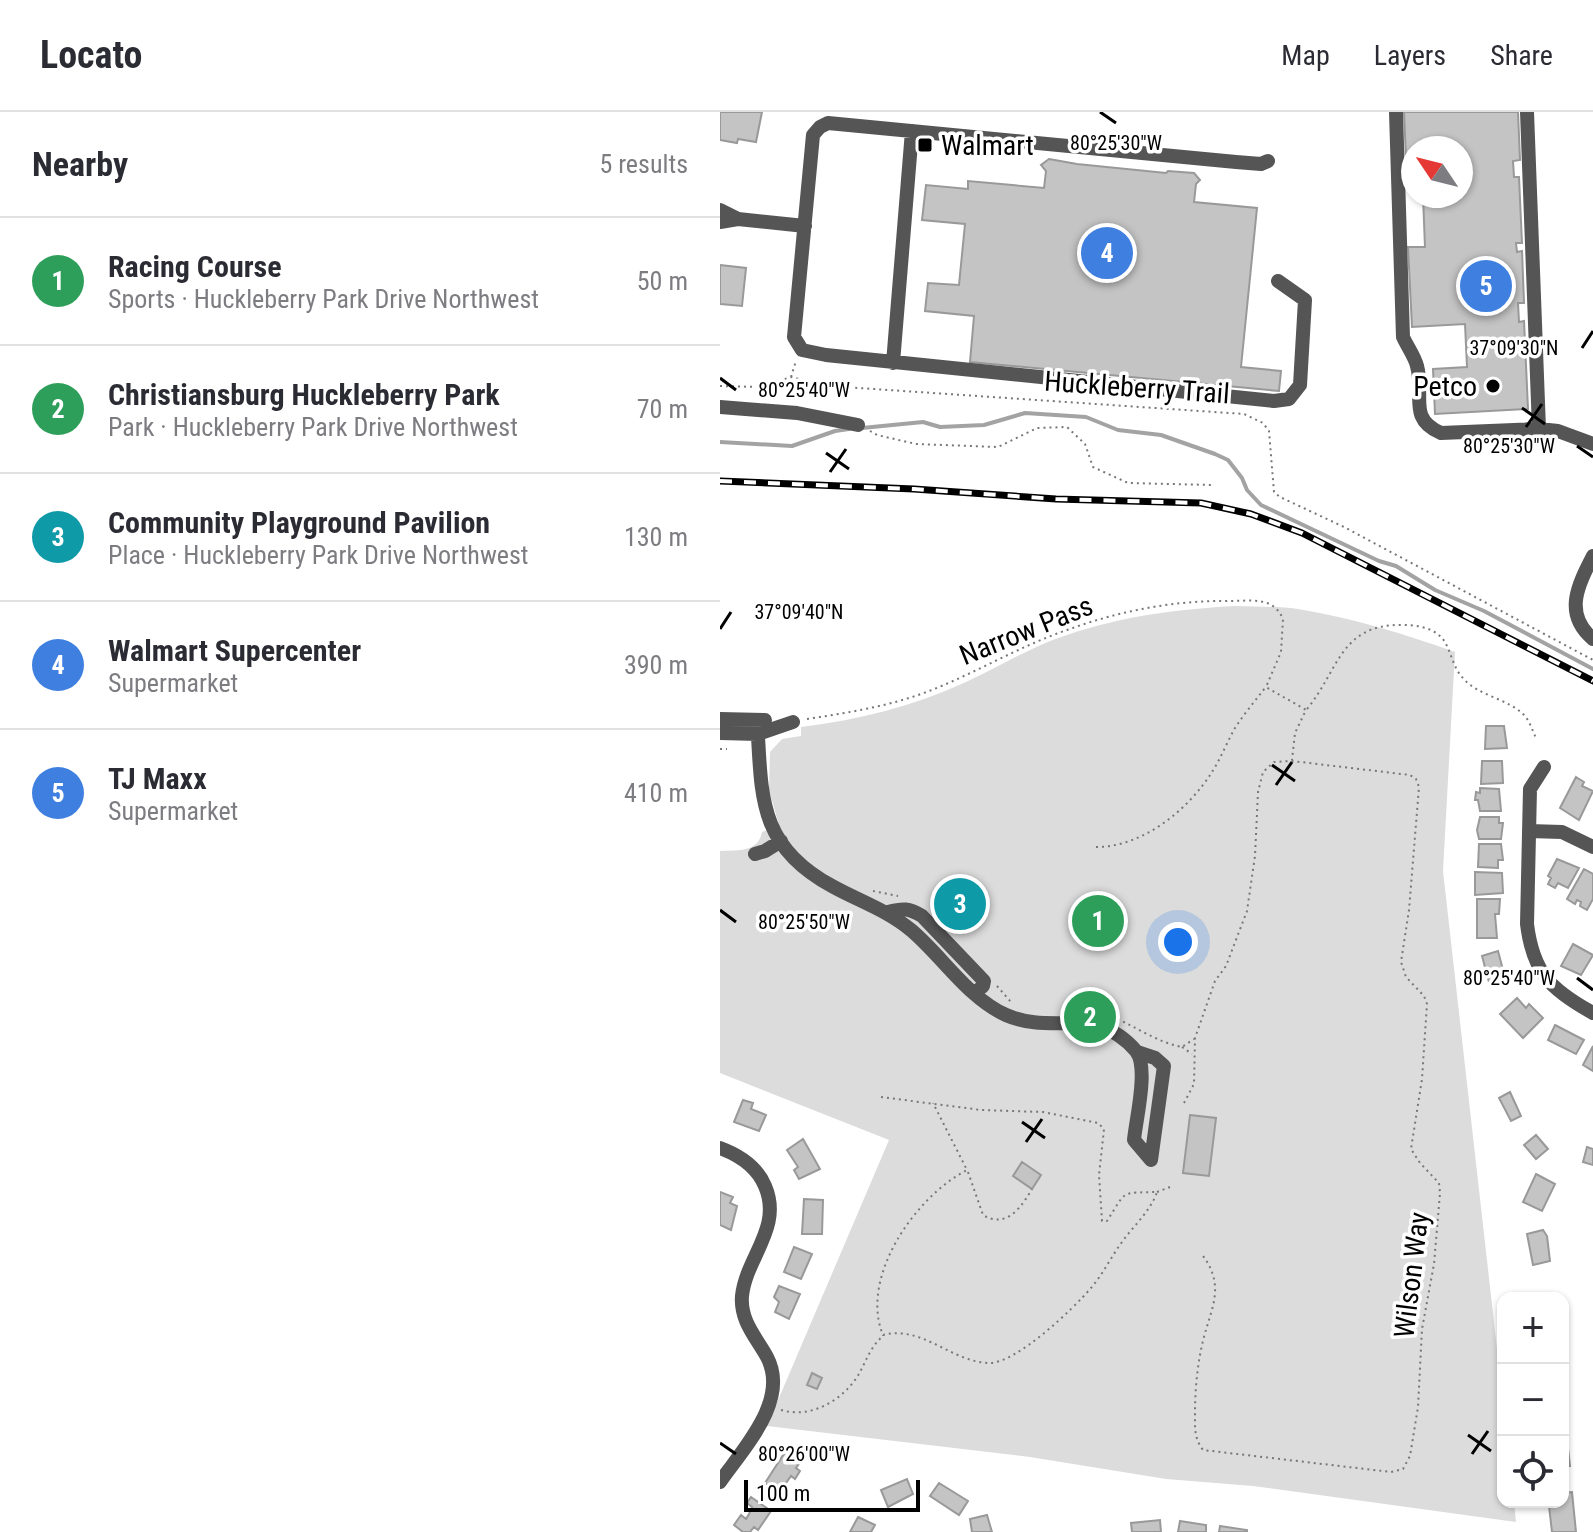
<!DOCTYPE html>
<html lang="en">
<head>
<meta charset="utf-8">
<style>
	:root { --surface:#fff; --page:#f2f2f3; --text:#2b2b33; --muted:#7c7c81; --line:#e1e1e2; --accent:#000 }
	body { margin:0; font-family:"Roboto Condensed",sans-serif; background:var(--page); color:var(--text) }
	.controls { position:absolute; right:24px; bottom:24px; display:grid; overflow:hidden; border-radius:16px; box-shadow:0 2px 6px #0004 }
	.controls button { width:72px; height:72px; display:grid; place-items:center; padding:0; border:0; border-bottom:2px solid var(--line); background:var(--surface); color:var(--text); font:40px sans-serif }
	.compass { position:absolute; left:681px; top:24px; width:72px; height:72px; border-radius:50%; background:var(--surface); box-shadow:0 2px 6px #0004; rotate:305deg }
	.scale { position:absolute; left:24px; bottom:20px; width:176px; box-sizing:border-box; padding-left:8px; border:4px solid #000; border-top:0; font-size:22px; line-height:28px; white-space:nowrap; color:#000; -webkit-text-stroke:6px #fff; paint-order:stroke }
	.you { position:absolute; left:458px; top:830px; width:28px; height:28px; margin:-20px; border:6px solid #fff; border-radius:50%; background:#1a73e8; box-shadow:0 0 0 12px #1a73e833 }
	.badge { display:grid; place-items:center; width:52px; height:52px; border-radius:50%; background:var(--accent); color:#fff; font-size:26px; font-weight:700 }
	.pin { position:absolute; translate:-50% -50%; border:4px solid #fff; box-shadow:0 2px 8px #0006 }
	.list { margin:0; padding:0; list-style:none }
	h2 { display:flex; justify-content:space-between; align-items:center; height:104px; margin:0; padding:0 32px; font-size:34px }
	h2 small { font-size:26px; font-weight:400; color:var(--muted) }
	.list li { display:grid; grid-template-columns:52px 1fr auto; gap:24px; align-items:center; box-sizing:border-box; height:128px; padding:0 32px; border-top:2px solid var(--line) }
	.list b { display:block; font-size:30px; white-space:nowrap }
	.list p { margin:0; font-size:26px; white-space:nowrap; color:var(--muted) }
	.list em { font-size:26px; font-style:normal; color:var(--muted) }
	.icon { flex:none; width:44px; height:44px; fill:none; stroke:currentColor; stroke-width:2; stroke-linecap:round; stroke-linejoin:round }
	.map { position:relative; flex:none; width:873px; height:1420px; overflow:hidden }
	header { display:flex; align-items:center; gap:48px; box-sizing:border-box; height:112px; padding:0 40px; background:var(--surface); border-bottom:2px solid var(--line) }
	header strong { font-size:38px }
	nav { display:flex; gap:44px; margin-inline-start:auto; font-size:28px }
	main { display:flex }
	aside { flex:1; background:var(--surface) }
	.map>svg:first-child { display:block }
	.green { fill:#dcdcdc }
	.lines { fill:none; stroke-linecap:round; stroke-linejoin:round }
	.stream { stroke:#a3a3a3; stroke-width:4 }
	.building { fill:#c4c4c4; stroke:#999; stroke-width:2 }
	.path { stroke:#777; stroke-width:2; stroke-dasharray:2 4; stroke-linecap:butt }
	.minor { stroke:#555; stroke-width:14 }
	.rail-casing { stroke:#000; stroke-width:7 }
	.rail { stroke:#fff; stroke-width:4; stroke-dasharray:12; stroke-linecap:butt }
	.ticks { fill:none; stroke:#000; stroke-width:3 }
	.poi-dot { fill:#000; stroke:#fff; stroke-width:3 }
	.labels { text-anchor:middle; stroke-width:7; stroke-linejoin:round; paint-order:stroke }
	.poi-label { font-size:28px; fill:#000; stroke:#fff; text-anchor:start }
	.street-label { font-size:28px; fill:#000; stroke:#fff }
	.ticks-label { font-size:20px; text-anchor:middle; fill:#000; stroke:#fff; stroke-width:7; stroke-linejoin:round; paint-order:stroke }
</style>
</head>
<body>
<header>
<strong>Locato</strong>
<nav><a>Map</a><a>Layers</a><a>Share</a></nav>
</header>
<main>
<aside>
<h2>Nearby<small>5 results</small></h2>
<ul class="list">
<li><span class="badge" style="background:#2e9e5b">1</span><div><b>Racing Course</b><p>Sports · Huckleberry Park Drive Northwest</p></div><em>50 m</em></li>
<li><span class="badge" style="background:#2e9e5b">2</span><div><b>Christiansburg Huckleberry Park</b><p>Park · Huckleberry Park Drive Northwest</p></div><em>70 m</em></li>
<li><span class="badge" style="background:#0f9aa8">3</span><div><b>Community Playground Pavilion</b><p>Place · Huckleberry Park Drive Northwest</p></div><em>130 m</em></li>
<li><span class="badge" style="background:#3f7fe0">4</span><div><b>Walmart Supercenter</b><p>Supermarket</p></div><em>390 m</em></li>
<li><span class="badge" style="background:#3f7fe0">5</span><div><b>TJ Maxx</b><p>Supermarket</p></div><em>410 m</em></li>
</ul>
</aside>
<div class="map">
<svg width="873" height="1420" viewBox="0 0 873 1420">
	<rect width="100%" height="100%" fill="#fff"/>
	<path class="green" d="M516,494C537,495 558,494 578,497C633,506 684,522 735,540L723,759L783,1290V1390H794L796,1410L533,1374L446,1367L310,1345L47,1314L169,1028L0,961V739C17,738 38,741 42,720L59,713L49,678L50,640L62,627L81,624V615C138,608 194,594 246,570C279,555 312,534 347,523C402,504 458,497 516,494Z"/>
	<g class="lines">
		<path class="stream" d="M142,316L203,310L220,315L264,313L305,301L366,305L398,318L441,323L495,342L508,348L522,366L527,378L541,393L659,449L676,454L715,478L764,499L873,557
			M0,330L72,334L115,319L129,317"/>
	</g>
	<path class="building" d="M0,0H42L36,30L18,27L17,31L0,28Z
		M684,0H798L800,48L793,49L794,65H799L802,131H796L797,140L802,139L804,191H798L799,210L804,209L808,297L715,302L713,257L747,255L745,212L692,215L688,135H705L703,84H741V36H693V68L687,69Z
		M329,47L357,52L446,61L448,59L474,61L480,68L476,72L474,90L537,96L521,255L561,259L559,279L250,250L254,204L205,199L208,171L239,173L245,112L202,108L206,73L248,77V69L324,76L326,59L321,53Z
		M0,153L26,156L22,194L0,192Z
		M766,614H784L787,636L765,637Z
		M762,649H782L783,671L761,672Z
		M856,665L864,670L862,674L873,679L859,708L840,696Z
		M760,676L779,677L781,699H760L758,688H755L756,680L760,681Z
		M760,705H779V711H783L781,727H759L757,718Z
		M759,732H781L783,748H778V756L758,755Z
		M837,747L859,756L848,776L838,771L835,776L828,772L831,766L828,764Z
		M864,757L873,762V787L867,798L860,794L861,790L857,788L855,792L847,787Z
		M755,760L782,761L783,781L755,783Z
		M242,771L266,800L244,821L216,797Z
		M757,787H780L779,802H775L777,826H757Z
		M853,832L873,843L861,863L841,854Z
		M778,839L786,869L770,874L762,844Z
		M797,886L806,896L809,892L823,906L803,926L780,902Z
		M835,913L864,928L856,942L828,928Z
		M873,934V959L863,953Z
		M790,980L801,1004L791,1009L779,986Z
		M23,988L33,991L31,997L46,1003L39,1019L14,1010Z
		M470,1003L496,1006L489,1064L463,1061Z
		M816,1023L828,1037L816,1047L804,1033Z
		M83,1027L100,1057L79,1067L74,1058L78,1055L67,1038Z
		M867,1035L873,1037V1053L863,1050Z
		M302,1050L321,1063L312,1077L293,1064Z
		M816,1062L835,1072L822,1099L803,1090Z
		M0,1080L13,1085L10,1091L17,1094L11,1118L0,1113Z
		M84,1087L103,1088L102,1122H82Z
		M823,1118L827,1124L830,1149L813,1153L807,1122Z
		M74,1135L92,1142L81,1167L64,1160Z
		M59,1174L80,1182L69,1207L55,1200L59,1190L54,1185Z
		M92,1261L102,1266L97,1277L87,1273Z
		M846,1319L850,1354H843V1320Z
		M67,1337L82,1348L76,1356L80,1359L75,1367L71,1364L59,1381L45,1371Z
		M187,1367L193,1382L168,1395L161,1378Z
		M219,1371L248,1389L239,1403L210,1384Z
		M852,1380L856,1420H832L829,1394H835L834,1390H843V1381Z
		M31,1385L51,1399L38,1418L34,1415L30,1420H23L14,1413L21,1403L26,1407L29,1402L32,1395L27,1391Z
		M267,1403L272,1420H252L250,1407Z
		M138,1405L155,1413L151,1420H130Z
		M440,1408L441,1420H412L411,1411Z
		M460,1409L486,1413V1420H458Z
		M500,1414L527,1418V1420H499Z"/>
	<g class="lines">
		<path class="path" d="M71,265L76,249
			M0,274L41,275L71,265L109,274L524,302L543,311L549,319L554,380L560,385L624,415L873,548
			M150,319L157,323L196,332L278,335L317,316L347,315L365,332L373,355L408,371L493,373
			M587,597C619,558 620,512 682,513C696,513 712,515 722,526C731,537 732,554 742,565C757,584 788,586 805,604C810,610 813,620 816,626
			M87,607C126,601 164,595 201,582C251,564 297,535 347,518C399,499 455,488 510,489C531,489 553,484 563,507L561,540L546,575L586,598L575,621L572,648
			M0,637H7
			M376,735C423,735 468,698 492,660C501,646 507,630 515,616C524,602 535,589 545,576
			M153,779L178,784
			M277,874L291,890
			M375,899C407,907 431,929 462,935L474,927
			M462,935L472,942
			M161,985L261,998L323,1000L378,1011L384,1017L379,1063L382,1109H387C407,1078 399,1081 437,1080C430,1100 414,1113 402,1130C391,1145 383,1162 371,1176C353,1197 297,1251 269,1251C231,1250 203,1213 163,1223C139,1165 196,1084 247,1058L213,991
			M464,991L474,972L475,926L495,869L506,854L527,799L535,744L538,680L543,660L554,650L572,649L690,663L696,667L699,675L689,798L681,850L686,865L704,884L707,892L702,967L691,1037L700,1051L719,1071L720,1081L714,1152L702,1217L698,1295L690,1344L683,1357L671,1360L483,1338C474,1326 475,1316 475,1302C475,1279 477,1256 482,1233C489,1200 507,1176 483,1144
			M248,1060L263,1103C286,1117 301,1096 312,1077
			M437,1080L450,1075
			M61,1298C92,1307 123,1288 139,1262C146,1249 151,1234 163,1224"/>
		<path class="minor" d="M676,0L683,225C687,234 695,245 697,254C705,282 687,307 721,321L819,317
			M807,0L819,317L838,319L873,332
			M548,49L541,52L516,50L108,11L100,15L93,23L74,225L82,238L106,243L554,289L569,287L580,273L585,188L558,169
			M0,98L18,107
			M0,110L18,107L85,114
			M173,251L192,19
			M0,295L77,301L138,313
			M873,444C858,473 843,502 873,527
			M0,607L45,608
			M37,608C42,681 36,733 112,774C139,789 167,798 191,818C222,844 248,886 286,903C334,924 376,892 416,939C429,955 416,1007 414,1028L431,1048
			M0,621L38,622L73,610
			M824,655L810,677L807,812C813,861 831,878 873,901
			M809,719L842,720L873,735
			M35,742L45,739L61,729
			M168,800C183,796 189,796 202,804L264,869L263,874L255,881
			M417,940L435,946L444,954L431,1048
			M0,1036C19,1043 37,1055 45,1074C63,1116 26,1145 22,1184C20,1209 36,1225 47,1245C70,1288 23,1337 0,1370"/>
		<defs>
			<path id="rail" d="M0,369L194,377L336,387L481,391L531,402L582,421L873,569"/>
		</defs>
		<use href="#rail" class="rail-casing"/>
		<use href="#rail" class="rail"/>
	</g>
	<path class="ticks" d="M380,0L396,11M862,236L873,219M0,266L16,278M802,296L825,312M806,315L822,292M857,334L873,345M106,341L129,357M110,360L126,337M0,517L11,500M552,653L575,669M556,673L572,650M0,798L16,810M857,866L873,878M302,1010L325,1026M306,1030L322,1007M748,1323L771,1339M0,1331L16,1342M752,1342L768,1319"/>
	<g class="poi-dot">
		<rect x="197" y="25" width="16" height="16" rx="4"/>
		<circle cx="773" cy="274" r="8"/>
	</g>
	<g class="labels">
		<g class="poi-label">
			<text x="221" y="43">Walmart</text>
			<text x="757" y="284" text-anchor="end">Petco</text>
		</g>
		<g class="street-label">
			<text transform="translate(417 275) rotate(4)" y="10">Huckleberry Trail</text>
			<text transform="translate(306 518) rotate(-22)" y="10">Narrow Pass</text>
			<text transform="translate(691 1163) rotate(-83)" y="10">Wilson Way</text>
		</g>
	</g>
	<g class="ticks-label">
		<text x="396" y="38">80°25'30"W</text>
		<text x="794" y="243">37°09'30"N</text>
		<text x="84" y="285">80°25'40"W</text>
		<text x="789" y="341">80°25'30"W</text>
		<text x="79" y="507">37°09'40"N</text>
		<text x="84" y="817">80°25'50"W</text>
		<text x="789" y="873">80°25'40"W</text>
		<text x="84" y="1349">80°26'00"W</text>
	</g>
</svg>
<div class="controls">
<button>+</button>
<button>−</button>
<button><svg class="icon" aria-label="locate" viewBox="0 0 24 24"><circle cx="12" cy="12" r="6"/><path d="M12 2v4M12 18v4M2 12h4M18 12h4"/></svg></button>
</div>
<svg class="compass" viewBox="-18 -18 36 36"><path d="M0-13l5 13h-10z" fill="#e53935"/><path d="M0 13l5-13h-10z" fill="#7c7c81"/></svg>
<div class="scale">100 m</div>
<div class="you"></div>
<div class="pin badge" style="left:378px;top:809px;background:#2e9e5b">1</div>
<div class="pin badge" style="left:370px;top:905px;background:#2e9e5b">2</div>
<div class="pin badge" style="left:240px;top:792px;background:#0f9aa8">3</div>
<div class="pin badge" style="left:387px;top:141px;background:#3f7fe0">4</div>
<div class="pin badge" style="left:766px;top:174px;background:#3f7fe0">5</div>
</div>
</main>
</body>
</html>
